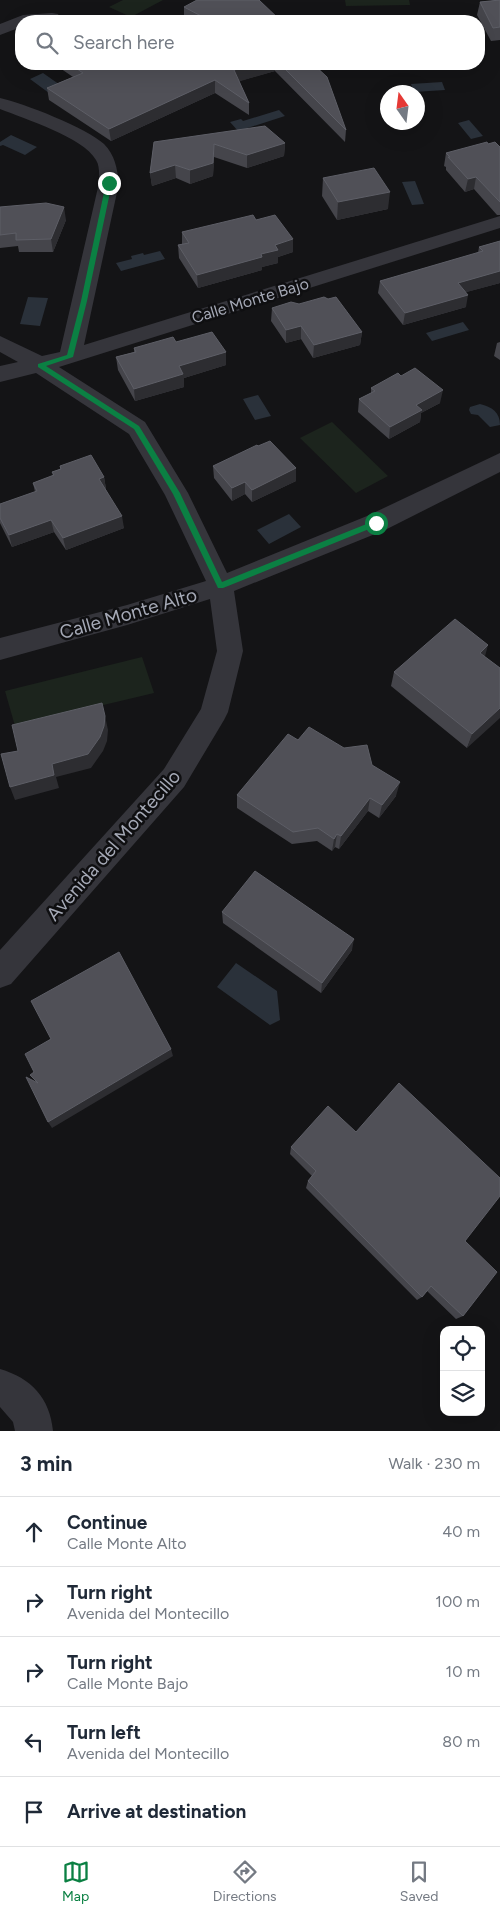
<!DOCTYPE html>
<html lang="en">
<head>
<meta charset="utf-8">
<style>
	:root { --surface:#fff; --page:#f6f6f7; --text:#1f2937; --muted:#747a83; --line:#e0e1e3; --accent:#0b8043 }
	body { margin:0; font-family:Figtree,sans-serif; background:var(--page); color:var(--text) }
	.controls { position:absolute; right:15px; bottom:15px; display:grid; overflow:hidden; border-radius:10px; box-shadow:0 5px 20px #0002 }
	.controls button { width:45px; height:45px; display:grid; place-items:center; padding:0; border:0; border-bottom:1px solid var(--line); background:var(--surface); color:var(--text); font:25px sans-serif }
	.compass { position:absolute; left:380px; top:85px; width:45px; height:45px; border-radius:50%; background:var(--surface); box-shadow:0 5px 20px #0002; rotate:346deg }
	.stop { position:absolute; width:15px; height:15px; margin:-11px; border:4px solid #0b8043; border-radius:50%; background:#fff }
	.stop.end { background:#0b8043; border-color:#fff; box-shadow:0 1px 5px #0008 }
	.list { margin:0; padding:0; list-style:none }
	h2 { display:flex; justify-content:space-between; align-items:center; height:65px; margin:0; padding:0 20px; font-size:21px }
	h2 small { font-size:16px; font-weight:400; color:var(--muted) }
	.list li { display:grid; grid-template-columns:32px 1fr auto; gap:15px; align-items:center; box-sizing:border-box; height:70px; padding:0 20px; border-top:1px solid var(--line) }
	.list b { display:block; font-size:19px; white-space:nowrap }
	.list p { margin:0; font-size:16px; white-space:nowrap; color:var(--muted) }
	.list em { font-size:16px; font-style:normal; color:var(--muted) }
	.icon { flex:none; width:28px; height:28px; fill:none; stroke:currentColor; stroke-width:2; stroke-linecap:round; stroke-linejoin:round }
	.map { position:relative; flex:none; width:500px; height:1431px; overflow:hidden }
	.search { position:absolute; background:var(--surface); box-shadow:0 5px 20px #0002; left:15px; right:15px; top:15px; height:55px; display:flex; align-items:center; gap:12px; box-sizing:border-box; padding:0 18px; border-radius:20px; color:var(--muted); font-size:19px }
	.sheet { height:415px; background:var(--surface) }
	nav { display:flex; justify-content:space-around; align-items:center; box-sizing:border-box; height:70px; border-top:1px solid var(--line); background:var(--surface); font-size:14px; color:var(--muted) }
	nav a { display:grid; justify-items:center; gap:2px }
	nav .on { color:var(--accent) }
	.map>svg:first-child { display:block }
	.green { fill:#1c241d }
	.water { fill:#2a313a }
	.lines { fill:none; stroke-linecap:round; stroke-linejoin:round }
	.street { fill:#35353b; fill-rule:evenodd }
	.wall { fill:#45454b }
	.shaded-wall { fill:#2d2d31 }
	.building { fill:#505057; stroke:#5d5e66 }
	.route { fill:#0b8043 }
	.labels { text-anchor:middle; stroke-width:5; stroke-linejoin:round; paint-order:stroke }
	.far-street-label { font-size:16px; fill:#a5a9b6; stroke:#0f0f11 }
	.street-label { font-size:19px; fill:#a5a9b6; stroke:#0f0f11 }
</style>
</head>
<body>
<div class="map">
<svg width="500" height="1431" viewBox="0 0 500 1431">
	<rect width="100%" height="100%" fill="#141416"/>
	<path class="green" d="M123,0H163L131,17L109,7Z
		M345,0H409L410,5L346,6Z
		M332,422L388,476L356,493L300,438Z
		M142,657L154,693L15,726L5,691Z"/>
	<path class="water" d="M43,73L63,87L49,93L30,79Z
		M442,82L445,90L414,92L411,84Z
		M279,110L285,116L238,131L230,122L241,119L243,121Z
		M469,120L483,136L471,139L458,123Z
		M11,135L37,147L25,155L3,145L0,146V142Z
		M415,181L424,204L412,205L402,182Z
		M160,251L165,259L121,271L116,263L132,259L131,256L143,253L144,255Z
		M28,297L48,298L40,326L20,324Z
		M463,322L469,330L432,341L426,333Z
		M258,395L271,416L255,420L243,399Z
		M480,404C492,407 500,412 500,425L490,427L478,415L471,414L469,410L470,407Z
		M289,514L301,527L269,544L257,530Z
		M236,963L277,991L280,1020L270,1025L217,987Z"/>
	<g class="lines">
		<path class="street" d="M52,13L58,14L60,18L58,21H21V27L0,35V24L23,15Z
			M0,98C23,103 87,128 104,144C115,155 117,168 119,183L84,345L500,216V228L59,367L145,422L188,493L227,573L367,516L500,453V472L385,530L234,591L243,651L228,712L224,720L184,787L11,984L0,988V950L164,769L201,709L217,651L210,599L127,625L0,660V638L127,605L206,581L165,495L129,434L36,373L0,382V366L18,362L0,352V336L42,356L60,352L99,183C99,176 100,166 96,160C83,137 25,119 0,109Z
			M0,1369C31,1378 50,1398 53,1431H15L13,1422L0,1407Z"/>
	</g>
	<path class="wall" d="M500,0V40L491,41L477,15L480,2Z
		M184,7L281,21H187L184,20Z
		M57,64H313L346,130L345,142L275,71L239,81L249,103V115L215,93L111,141L49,100L47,88L73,77L57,66Z
		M154,142L285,143L284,156L247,168L214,157L213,176L190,184L176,178L152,186L150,173Z
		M488,144L500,147V215H497L474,189L465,192L446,170V167L444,166L446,153Z
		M323,178L388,209L337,220L322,196Z
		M0,207L66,220L53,252H19L18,246L0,248Z
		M256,220L293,252L278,257V263L262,267V270L198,288L179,258L178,245L182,244V232Z
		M500,241V283L466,292V307L403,325L378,293L380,281L478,253L479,247Z
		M272,308L362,332L360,345L313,358L301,339L286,343L271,321Z
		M176,342L226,352V365L184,378V387L135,401L118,370L116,357L134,352V348Z
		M500,342V360L494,356L497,343Z
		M401,376L440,403L421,413L420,422L389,439L358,412L359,399L371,393V388Z
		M258,446L296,468V481L252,502L245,494L232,501L214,478L213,466Z
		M60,466L104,477L106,489V490L124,528L66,550L54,532L12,547L0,523V504L35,492L33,483L53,476L52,472L60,469Z
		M485,657L500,668L467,748L391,686L394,672Z
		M298,740L372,765L396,796L379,818L368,811L339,849L335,847L332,851L317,841L292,844L237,808V795Z
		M222,912L352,950L321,993L223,923Z
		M291,1147L465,1241L463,1316L456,1319L427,1291L422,1297L417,1300L306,1188L308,1181L312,1176L290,1154Z"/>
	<path class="shaded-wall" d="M257,64H275V71L234,83V70Z
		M215,80V93L111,141L109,129Z
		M285,143L284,156L247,168V155Z
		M214,144V157L213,176L190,184V170Z
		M175,165L176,178L152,186L150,173Z
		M476,177L474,189L465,192L468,179Z
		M390,192L388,209L337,220L338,202Z
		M64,207L66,220L53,252L51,239Z
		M293,239V252L278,257V263L262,267V270L198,288L197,275L261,254L275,245Z
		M500,271V283L456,295L458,283Z
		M468,295L466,307L403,325L405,313Z
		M301,326V339L286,343V330Z
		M362,332L360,345L313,358L314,345Z
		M226,352V365L184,378V387L135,401L134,389L179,366Z
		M443,390L440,403L421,413L420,422L389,439L390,427L416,405Z
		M296,468V481L252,502V490Z
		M104,477L106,489L101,491L99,479Z
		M245,482V494L232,501V488Z
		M122,516L124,528L66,550L63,538Z
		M51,520L54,532L12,547L9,535Z
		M488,645L484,660L480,653Z
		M500,708V718L467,748L472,734Z
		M105,716L108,730L107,741L103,751L91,768L56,777L59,788L15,800L10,787L52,764Z
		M400,782L396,796L379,818L382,805Z
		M370,798L368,811L339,849L341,836Z
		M337,834L335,847L332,851L334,839Z
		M354,939L352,950L321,993L322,983Z
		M171,1049L173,1056L52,1128L48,1122Z"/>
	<path class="building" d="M197,0H259L281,21H194L203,17L184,7Z
		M500,0V27L493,28L480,2Z
		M70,64H257L234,70L249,103L215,80L109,129L47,88L83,73Z
		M280,64H313L327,77L346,130Z
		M265,126L285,143L247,155L214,144L213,163L190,170L175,165L150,173L154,142Z
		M487,142L488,144L495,142L500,147V202L476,177L468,179L448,157H450L446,153Z
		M374,168L390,192L338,202L323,178Z
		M46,203L64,207L51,239L16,240V233L0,235V207Z
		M253,215L256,220L275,215L293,239L275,245L278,250L261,254L262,257L197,275L178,245L189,243L182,232Z
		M500,241V271L458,283L468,295L405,313L380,281L483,251L479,247Z
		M324,297L328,299L336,297L362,332L314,345L301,326L286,330L272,308L291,302L299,304Z
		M212,332L226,352L179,366L183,374L134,389L116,357L136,352L134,348L173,337L176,342Z
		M415,368L443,390L416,405L422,410L390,427L359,399L375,391L371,388L398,373L401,376Z
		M270,441L296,468L252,490L245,482L232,488L213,466L257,445L258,446Z
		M91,455L104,477L99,479L122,516L63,538L51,520L9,535L0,518V504L37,491L33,483L54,475L52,472L61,469L60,466Z
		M455,619L488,645L480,653L500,668V708L472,734L394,672Z
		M102,703L105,716L104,726L100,737L88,754L52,764L54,775L10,787L1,754L18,751L12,725Z
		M309,727L344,748L367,745L372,765L400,782L382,805L370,798L341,836L337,834L334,839L318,828L293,832L237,795L288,734L298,740Z
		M255,871L354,939L322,983L222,912Z
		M119,952L171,1049L48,1122L26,1077L38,1083L30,1075L34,1072L25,1054L51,1039L31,1001Z
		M399,1083L500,1178V1196L465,1241L497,1272L463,1316L431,1286L422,1297L308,1181L316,1171L291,1147L328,1106L356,1132Z"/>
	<path class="route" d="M109,181L112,183L87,301L73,357L46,366L139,426L180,493L222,582L374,521H379V525L223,588H218L173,494L134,429L38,367V364L67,355L81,301L106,183Z"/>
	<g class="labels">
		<g class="far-street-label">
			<text transform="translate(250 300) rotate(-17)" y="6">Calle Monte Bajo</text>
		</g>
		<g class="street-label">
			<text transform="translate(128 613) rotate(-16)" y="7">Calle Monte Alto</text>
			<text transform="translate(113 845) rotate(-49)" y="7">Avenida del Montecillo</text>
		</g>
	</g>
</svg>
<div class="controls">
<button><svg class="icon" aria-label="locate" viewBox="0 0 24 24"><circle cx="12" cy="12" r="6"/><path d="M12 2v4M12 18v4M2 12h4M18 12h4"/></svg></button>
<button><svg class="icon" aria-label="layers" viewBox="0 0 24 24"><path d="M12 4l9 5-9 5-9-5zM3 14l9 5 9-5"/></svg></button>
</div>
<svg class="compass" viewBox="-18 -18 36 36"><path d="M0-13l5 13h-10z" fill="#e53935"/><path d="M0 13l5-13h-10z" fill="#747a83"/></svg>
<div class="stop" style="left:376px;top:523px"></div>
<div class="stop end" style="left:109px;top:183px"></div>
<div class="search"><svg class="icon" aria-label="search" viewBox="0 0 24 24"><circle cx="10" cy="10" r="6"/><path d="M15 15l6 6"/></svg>Search here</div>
</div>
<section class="sheet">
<h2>3 min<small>Walk · 230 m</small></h2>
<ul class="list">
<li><svg class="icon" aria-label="ahead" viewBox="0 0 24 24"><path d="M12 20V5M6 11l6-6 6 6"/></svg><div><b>Continue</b><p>Calle Monte Alto</p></div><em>40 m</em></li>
<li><svg class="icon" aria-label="right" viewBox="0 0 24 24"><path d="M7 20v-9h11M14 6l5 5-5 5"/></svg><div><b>Turn right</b><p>Avenida del Montecillo</p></div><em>100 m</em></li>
<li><svg class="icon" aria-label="right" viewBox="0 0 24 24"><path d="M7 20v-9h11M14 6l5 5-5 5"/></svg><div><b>Turn right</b><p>Calle Monte Bajo</p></div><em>10 m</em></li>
<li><svg class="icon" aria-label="left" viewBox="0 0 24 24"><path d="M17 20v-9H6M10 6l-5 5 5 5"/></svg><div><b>Turn left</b><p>Avenida del Montecillo</p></div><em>80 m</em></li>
<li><svg class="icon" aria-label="arrive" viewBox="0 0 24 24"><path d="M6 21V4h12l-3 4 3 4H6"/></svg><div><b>Arrive at destination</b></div></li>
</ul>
</section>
<nav>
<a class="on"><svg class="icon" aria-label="map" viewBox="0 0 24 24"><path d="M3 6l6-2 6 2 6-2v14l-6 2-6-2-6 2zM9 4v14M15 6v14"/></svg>Map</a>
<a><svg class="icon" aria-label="directions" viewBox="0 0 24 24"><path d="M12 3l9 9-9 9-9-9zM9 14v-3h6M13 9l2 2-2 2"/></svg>Directions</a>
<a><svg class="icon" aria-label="saved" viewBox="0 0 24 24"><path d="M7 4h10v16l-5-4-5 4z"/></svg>Saved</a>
</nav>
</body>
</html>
